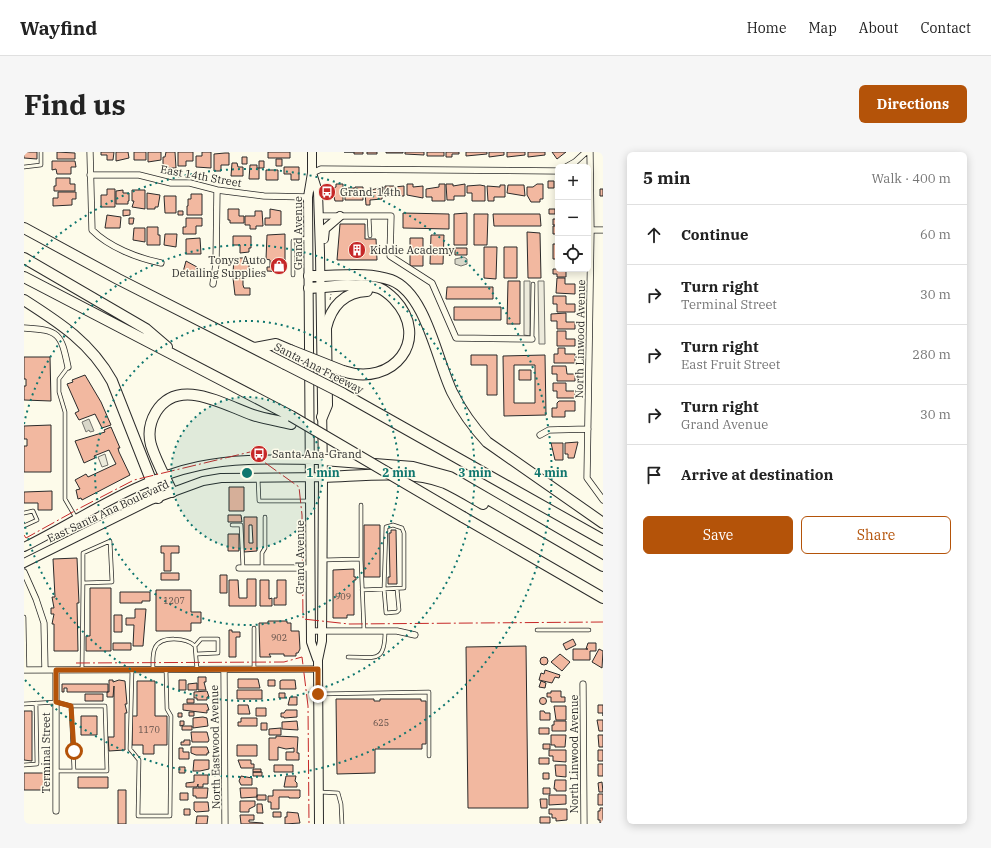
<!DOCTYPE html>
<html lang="en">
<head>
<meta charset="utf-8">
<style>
	:root { --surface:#fff; --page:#f6f6f6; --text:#222; --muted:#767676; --line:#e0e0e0; --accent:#b45309 }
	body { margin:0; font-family:"IBM Plex Serif",serif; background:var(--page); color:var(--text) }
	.controls { position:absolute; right:12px; top:12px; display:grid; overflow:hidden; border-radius:6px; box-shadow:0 2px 10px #0003 }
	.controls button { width:36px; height:36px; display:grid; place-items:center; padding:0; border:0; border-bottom:1px solid var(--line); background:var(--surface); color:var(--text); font:20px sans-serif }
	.stop { position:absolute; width:12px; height:12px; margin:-9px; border:3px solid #b45309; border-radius:50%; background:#fff }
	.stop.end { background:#b45309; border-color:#fff; box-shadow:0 1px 4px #0008 }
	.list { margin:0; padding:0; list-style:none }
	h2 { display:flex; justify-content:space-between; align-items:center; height:52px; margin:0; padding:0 16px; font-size:17px }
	h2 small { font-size:13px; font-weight:400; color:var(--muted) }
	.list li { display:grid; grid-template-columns:26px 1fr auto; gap:12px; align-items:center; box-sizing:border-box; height:60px; padding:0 16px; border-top:1px solid var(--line) }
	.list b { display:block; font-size:15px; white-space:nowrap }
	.list p { margin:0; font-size:13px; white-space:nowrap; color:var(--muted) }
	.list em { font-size:13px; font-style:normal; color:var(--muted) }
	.actions { display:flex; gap:8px; padding:12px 16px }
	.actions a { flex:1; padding:9px 0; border:1px solid var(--accent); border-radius:6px; text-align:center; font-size:14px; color:var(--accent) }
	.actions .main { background:var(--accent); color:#fff }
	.icon { flex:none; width:22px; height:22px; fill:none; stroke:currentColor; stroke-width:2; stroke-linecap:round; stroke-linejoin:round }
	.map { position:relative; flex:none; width:579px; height:672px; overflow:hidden; border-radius:6px }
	header { display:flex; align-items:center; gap:24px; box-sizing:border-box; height:56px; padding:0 20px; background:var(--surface); border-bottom:1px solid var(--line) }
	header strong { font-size:19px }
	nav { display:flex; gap:22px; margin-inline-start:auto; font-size:14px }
	.intro { display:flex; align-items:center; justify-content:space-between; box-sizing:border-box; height:96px; padding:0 24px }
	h1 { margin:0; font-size:28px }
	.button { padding:10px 18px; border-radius:6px; background:var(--accent); color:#fff; font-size:14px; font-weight:700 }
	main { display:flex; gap:24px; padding:0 24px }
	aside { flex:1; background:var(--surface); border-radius:6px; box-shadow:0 2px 10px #0003 }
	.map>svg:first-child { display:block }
	.green { fill:#ecebdb; stroke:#74746e }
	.parking { fill:#eceadb; stroke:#74746e }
	.water { fill:#d8d7c9; stroke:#74746e }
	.building { fill:#f2b8a0; stroke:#2b2b2b; fill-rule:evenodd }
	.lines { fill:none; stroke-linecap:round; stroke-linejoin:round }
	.service-casing { stroke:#2b2b2b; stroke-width:4.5 }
	.minor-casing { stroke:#2b2b2b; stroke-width:7 }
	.secondary-casing { stroke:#2b2b2b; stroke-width:10 }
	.motorway-casing { stroke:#2b2b2b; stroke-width:12 }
	.path { stroke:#6a6964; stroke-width:1; stroke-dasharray:3 2; stroke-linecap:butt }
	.service { stroke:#fdfbea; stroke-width:3 }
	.minor { stroke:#fdfbea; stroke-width:5.5 }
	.secondary { stroke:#fdfbea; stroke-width:8 }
	.motorway { stroke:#fdfbea; stroke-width:10 }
	.motorway-bridge-casing { stroke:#2b2b2b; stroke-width:12; stroke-linecap:butt }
	.motorway-bridge { stroke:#fdfbea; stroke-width:10 }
	.power { stroke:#c62828; stroke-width:1; stroke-dasharray:14 3 2 3; stroke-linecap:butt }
	.route { stroke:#b45309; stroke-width:5 }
	.ring { fill:none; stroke:#0f766e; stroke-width:2; stroke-dasharray:2 4 }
	.labels { text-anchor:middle; stroke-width:3; stroke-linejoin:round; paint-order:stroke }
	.number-label { font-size:9px; fill:#5d4e48 }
	.street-label { font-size:11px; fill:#2b2b2b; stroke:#fdfbea }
	.poi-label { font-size:11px; fill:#2b2b2b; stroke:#fdfbea; text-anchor:start }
	.centre { fill:#0f766e; stroke:#fdfbea; stroke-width:2 }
	.ring-label { font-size:12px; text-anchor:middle; font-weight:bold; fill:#0f766e; stroke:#fdfbea; stroke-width:3; stroke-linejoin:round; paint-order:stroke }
</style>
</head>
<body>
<header>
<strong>Wayfind</strong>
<nav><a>Home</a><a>Map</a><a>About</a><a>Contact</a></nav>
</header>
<div class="intro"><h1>Find us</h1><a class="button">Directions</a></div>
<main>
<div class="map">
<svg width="579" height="672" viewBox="0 0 579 672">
	<rect width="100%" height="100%" fill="#fdfbea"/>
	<path class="green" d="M81,302L84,313L78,315L74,305Z"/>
	<path class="parking" d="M500,129H506V184L500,183Z
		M514,129H520L521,192H515Z"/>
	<path class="water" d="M440,105L443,107V112L437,114L431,112V107Z
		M65,267L70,279L66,280L65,278L62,280L58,270Z"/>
	<path class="building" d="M0,0H13V7L0,6Z
		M33,0L51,1V7H33Z
		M77,0H90L89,8H83V3H77Z
		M92,0H104L105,6L92,9Z
		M110,0H122V8H110Z
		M124,0H137V8L124,10Z
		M142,0H151L152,16H139V5H141Z
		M154,0H169V9H162V14H154Z
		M178,0H187V16L172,15V4H178Z
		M244,0H266V6H244Z
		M320,0H339V2H330V0Z
		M343,0H353V2H343Z
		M362,0H379V1H362Z
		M381,0H400V3L381,2Z
		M403,0H420V4H403Z
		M422,0H435V2H428V5H422Z
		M442,0H463V2L442,4Z
		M465,0H480V3L465,5Z
		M483,0H501V3L483,5Z
		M504,0H521V3L504,5Z
		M528,0H542L533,7Z
		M201,1H205V13H197V19H190V2Z
		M218,5H223V12H218Z
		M252,7H258V14H252Z
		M28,9H51L52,15H47V22H33L32,17L28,18Z
		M235,9H240V16H235Z
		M208,11H213L214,15H219V24H207Z
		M226,13H233V16H235V27H225Z
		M260,15H275V28H267V22H260Z
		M242,18H254V28H242Z
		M32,26H46V32H51V39H30V34H32Z
		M524,29H530V36H524Z
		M312,32H319V49H311L310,45H307V37L312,35Z
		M383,32H389V35L399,34V46L383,43Z
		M415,32H421V49H408V45H402V37L415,35Z
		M422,32H429V34L441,32V44H430V48H423Z
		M513,32H519V47H516V50H507L503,43V35H509Z
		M456,33L461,34V49H448V41H443V34Z
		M476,33H481V45H470V49H464L463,34L476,35Z
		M484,33H500L501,44L483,41Z
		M361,34H370V35L380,34V44H361Z
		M331,35H339V48H321V36H331Z
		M359,35L358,47L346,48V53H342L341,40H347V38Z
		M83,37H91V55H77V43H83Z
		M576,37H579V44H576Z
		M99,38V41H105V49H104V52H92V39Z
		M108,38H121V57L108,55L110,49H108Z
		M533,39H534V54H533Z
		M34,40H52V47H48V53L29,54V46H34Z
		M123,41L136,43L134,55H131V57H123Z
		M167,42H178V63H163V54H164V47H167Z
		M140,44H152V61H141Z
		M204,57H215V64H220V71H206V68H204Z
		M246,57L257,59V73H241V66H246Z
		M525,57H531V62H525Z
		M532,57H534V73H529V67H532Z
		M99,58H106V63L99,64Z
		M154,59H159V63H154Z
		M231,59H238L239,74H232V77H226V73H221V64H231Z
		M379,61L425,62V77L379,76Z
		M443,61V93H430V62Z
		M450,62H464L463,93H450Z
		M469,62H516L517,74H470Z
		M83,63L97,65L96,76H81Z
		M105,66H110L109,72H105Z
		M162,66H178V74H172V82H159V75H162Z
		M316,72H341V87H352L353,108H313Z
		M529,74H534V90H532V82H529Z
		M123,75H134V83H136V93H123Z
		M110,76H121V90L109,88Z
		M503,80L516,81L517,126H504Z
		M141,82H153L152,95L140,93Z
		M261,82V120L243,119V115H246V108L242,107L243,83Z
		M407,83H420L419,112H406Z
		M209,84H227V96H225V100L216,101V93H209Z
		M176,86L177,102H162V87Z
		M386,86H399V114H386Z
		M529,92H534V107H529Z
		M460,95H473L472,127L460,126Z
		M480,95H493V126H480Z
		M431,96H443V103H431Z
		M210,106H225V119L209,121Z
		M162,109L173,115L170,123L168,122L166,124L159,120Z
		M533,109L534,117H542V125H533V122H529V117H533Z
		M209,126H219V133L220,136H226V143H211Z
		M533,126H541V132H551V142L532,141Z
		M484,129H496V172H483Z
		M423,135H469V147H422Z
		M529,144H542V152H551V160H533V152H529Z
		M430,155H477V168H430Z
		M542,161V170H551V177H533V169H527V162Z
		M533,179H542V187H551V194H533Z
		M534,196H541V202H551V211H530V202H534Z
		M447,203H473V243H463V213H447Z
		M521,203L522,263L480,264L479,204ZM490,213H511V251H490Z
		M0,205H26L27,249L0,248V234H2V227H0Z
		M528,214H542L543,222H551V229H533V222H528Z
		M495,218H507V228H495Z
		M61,223L77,250L87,273L78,276L71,262L55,268L51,261L55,259L43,232L49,230L48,228Z
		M529,231H542V239H551V246H533V239H529Z
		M535,249H551V259H541V265H528V256H533V251Z
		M27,273V320H0V294H3V287H0V274Z
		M87,275L96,296H94L95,300L106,323L58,348L57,346L54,347L52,338L56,337L51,328L62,322L64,325L92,312L85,298L70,304L71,306L60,311L51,289L81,280L80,278Z
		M554,290L550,306H544V302H541V291Z
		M527,291H539V308H531Z
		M205,335H220V359H205Z
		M28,339V358H14V351H0V340Z
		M204,363H217L218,370H204Z
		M220,365H233V399L220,400ZM225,373H228L229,391H225Z
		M340,373H356V425H340Z
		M367,378H372L373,432H364V425H366L365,381H367Z
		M204,382H215V399H204Z
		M137,394H155V401H147V419H140V401H137Z
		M53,406L55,451H53L54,499H30V472H28L30,462H27V456H30L28,445H31L29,407Z
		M330,417V425H332V428H330V463H323V466H309V418Z
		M137,421H155V428H137Z
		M196,423H203V441H196Z
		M223,427H232V454H205V428H214L215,446H223Z
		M236,428H245V447L248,446V454H236Z
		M253,428H262V453H250V446H253Z
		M66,436H87V499H62V484H66Z
		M132,438H167V460H177V471H167V479H132Z
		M96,440H126V449H118V451H96Z
		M111,457H122L119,494H109L110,473H102V466H111Z
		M90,463H98V480H90Z
		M244,469H263V471H267V479H275L276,497L274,501H272V504H260V502H245L247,505H236L235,471H244Z
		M205,478H208V480H216V485H212V505H205Z
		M549,487L552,493L542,498L539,492Z
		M89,491H107V498H89Z
		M564,491H572V499H566V508H549V497H564H562Z
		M502,494L504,656H444L442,495Z
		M575,497L579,499L578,516L568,510Z
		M536,502L546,510L538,519L527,510Z
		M516 509a4 4 0 1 1 8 0a4 4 0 1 1-8 0Z
		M521,518L536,523L535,526L531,525L528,531L515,528L517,521L520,522Z
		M174,525H182V530H180L182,538H174Z
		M214,527H234L236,536H214Z
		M85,528H89V530L95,528L101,529L103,552H101L103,561H101V598L85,599L84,585H90V534L89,545H83V540H85Z
		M155,528H162V538H155Z
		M244,528H251V534H244Z
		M258,528H271L272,537H256V529Z
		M113,529H131V564H143V593H130V602H119V593H108V564H113Z
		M517,529L522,531L521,536L515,535Z
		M173,531V538H164V532Z
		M38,532H84V540H43V536H40V540H38Z
		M213,538H238V547H213Z
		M183,539L185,545H183V548H173V546H170V540Z
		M527,539H537V545H541V550H527V545H523V541H527Z
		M255,541H261V546H255Z
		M61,542H79V549H61Z
		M266,545H273V553H264Z
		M515.5 549a3.5 3.5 0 1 1 7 0a3.5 3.5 0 1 1-7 0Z
		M163,547H170V551H163Z
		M312,547H350V549H356V547H397V549H402V592H398V597H351V621L313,622Z
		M159,552H183L185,558H183V561L159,558Z
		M214,553H224L226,562H214Z
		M574,553H579V564V561H574Z
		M530,554H542V568H532Z
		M232,556H242V564H232Z
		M262,558H273V565L260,566V565H257V561H260Z
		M0,559H8V609L0,608Z
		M516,559H520L521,561H526V568H516Z
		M165,560H170V564H165Z
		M154,561H158V565H154Z
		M57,564H73V583H57Z
		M179,565L183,566L184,574L169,576V566Z
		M217,566H233V574H214V570H217Z
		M573,568H579V579H575Z
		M156,569H160V573L156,574Z
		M273,569L274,578L258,577V570Z
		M530,569H542V579H528V573H530Z
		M237,571H243V578H237Z
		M158,574H168V578H158Z
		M257,576V583H245V577Z
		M515,576H525V582H515Z
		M167,580H183L185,588L184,590H168Z
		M527,583H542L541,595H531V593H527Z
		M574,583H579V595H575Z
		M252,584L274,585L273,601H275V608H262V600H270V596L262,597L254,595V608H245V586H252Z
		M160,588H166V593H157V590H160Z
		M519,592H526V597H519Z
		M213,593H233V604H213Z
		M167,595H183L185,601H183V603H172L167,601Z
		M155,596H159V600H165V607H155Z
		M525,598H542V610L529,609V604H525Z
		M574,598H579V609H574Z
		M515,606H525V612H515Z
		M170,608H185V617L176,619H169Z
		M214,608H227V612H230V616H217Z
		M574,612H579V624H574Z
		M250,613H269V620H250Z
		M531,613H542V625L532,624Z
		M155,615H161V621H155Z
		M229,617H237V620H229Z
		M229,620H238V624H229Z
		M0,621H24V638H0Z
		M519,621H525V627H519Z
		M170,623H184V632H179V635H174V632L173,635H162V631L170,630Z
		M217,624L228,626V633H217L215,629Z
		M262,624H272L271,629L273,631V635H260Z
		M54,625H84V636H54Z
		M531,628H542V639H532V637H530Z
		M578,630L579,640H575L574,631Z
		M169,636H184L183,646H172V644H169Z
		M216,636H233V645L217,646Z
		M519,636H526V642H519Z
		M94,638H102V672H94Z
		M249,638H276V645L275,646H265V645H255V657H247V650H244V644H249Z
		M156,641H164V648H156Z
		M574,642H579V653H574Z
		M233,643H242V648H233Z
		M525,643H542V652L525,653Z
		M516,647H523V656H517Z
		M216,649H231V654L225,657V660H216Z
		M170,650H184L185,659L172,660L170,658Z
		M233,652H238L239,661H233Z
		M576,656H579V671H576V668H574V659H576Z
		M160,657H166V663H160Z
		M525,657H543V668L532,669V666H528V662H525Z
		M249,660H257V665H249Z
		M263,660L274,661L276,671L261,672V665H263Z
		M216,663H230V668H225V670L239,671V672H217Z
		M173,664H184L183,672H172Z
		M516,665H526V671H516Z"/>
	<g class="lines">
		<defs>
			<path id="service" d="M0,15L17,13V0
				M345,64L346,84
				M269,123V89L283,86
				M508,187L509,132
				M44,215L35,227V240L41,260V347L52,366
				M234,326L235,349H286
				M337,353V407
				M0,361L9,359L13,368L0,374
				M208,373H217L219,416
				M299,408L337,407L340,479
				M238,416V401L241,396V365
				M338,438L380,436V381L378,376L369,373L362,375L360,437L362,461L373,460L375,458L373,437
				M0,465L1,518
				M513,478H565
				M171,494L177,487H194V501L173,502
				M324,505C351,505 361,512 361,479
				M230,517V476
				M58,518L59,431L88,430L86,389L59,401V431
				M108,518L106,597L115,608L114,664H146L147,564L143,557L142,518
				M129,518C129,511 128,502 131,496C137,483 163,486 171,494L173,518
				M296,542L405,540V604
				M0,552L32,550L47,554H81L83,619H32
				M47,554L50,619
				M0,613L13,612L12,551
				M296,640L314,641L317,652L318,672"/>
			<path id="minor" d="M66,0L68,78C85,95 113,106 137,111
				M566,0L567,78L563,326L579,348
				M542,15L551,10L562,0
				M288,21L297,17L534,19
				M66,23H115L147,31H166L193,38L240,44L284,45
				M295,64H367L366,104L408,131L432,186L508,187
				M567,78H579
				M189,132L192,112L193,38
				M0,176C35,178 37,181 44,215
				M516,283L525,278L564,277
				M215,416H287
				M0,420L12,447L20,471L21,518
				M287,479H373L391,483
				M0,518L293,517
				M32,518V659
				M200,518L201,672
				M559,532L560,672"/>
			<path id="secondary" d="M288,0V21L284,45L287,490L293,507
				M288,21L294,40L296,101L299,325L298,489L294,508L295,672
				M300,87L301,77L316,64
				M0,395C57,367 112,327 175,314C215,305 258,308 299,308
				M0,411L127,348L179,329L197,326L299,325"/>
			<path id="motorway" d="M0,76L94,127L261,212
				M0,106L122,177L143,195
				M285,124C311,125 342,119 367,128C402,141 413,209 428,240C437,258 449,275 463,290L579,371
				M0,125L267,264
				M285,136C307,135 334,130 355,136C362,139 365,142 370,147C408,187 369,236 319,219
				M0,148C36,171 67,191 88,229L134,346
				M230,196L252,192L266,198
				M318,241L579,388
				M298,265L303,253L302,176C307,155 320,140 343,139
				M299,308L389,315L426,325L579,414
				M299,325C338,324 384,317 421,331C434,337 447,345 459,352
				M148,340C141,325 132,309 127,293C124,282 126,270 132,260C154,224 200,253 229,263C241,267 255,269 267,272
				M439,365L579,446"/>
		</defs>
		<use href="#service" class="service-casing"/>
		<use href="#minor" class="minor-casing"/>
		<use href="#secondary" class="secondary-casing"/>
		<use href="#motorway" class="motorway-casing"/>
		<path class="path" d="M306,148L307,142"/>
		<use href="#service" class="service"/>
		<use href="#minor" class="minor"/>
		<use href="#secondary" class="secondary"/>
		<use href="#motorway" class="motorway"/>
		<defs>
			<path id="motorway-bridge" d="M266,198L319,219
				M261,212L318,241
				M267,264L439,365"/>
		</defs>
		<use href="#motorway-bridge" class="motorway-bridge-casing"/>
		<use href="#motorway-bridge" class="motorway-bridge"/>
		<path class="power" d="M0,383L2,386L56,356L110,328L226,300L275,335L278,363L279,467L325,472L579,470
			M52,511L260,510L278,505L284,554L285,672"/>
	</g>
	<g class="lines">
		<path class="route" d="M50,599L47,554L32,550V518L294,517V542"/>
	</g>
	<circle cx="223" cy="321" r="76" fill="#0f766e" fill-opacity=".12"/>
	<g class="ring">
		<circle cx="223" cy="321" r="76"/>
		<circle cx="223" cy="321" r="152"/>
		<path d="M0 272A228 228 0 1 1 0 370"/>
		<path d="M1 114A304 304 0 1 1 1 528"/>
	</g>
	<defs>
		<symbol id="bus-disc" viewBox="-11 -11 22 22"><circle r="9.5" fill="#c62828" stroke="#fdfbea"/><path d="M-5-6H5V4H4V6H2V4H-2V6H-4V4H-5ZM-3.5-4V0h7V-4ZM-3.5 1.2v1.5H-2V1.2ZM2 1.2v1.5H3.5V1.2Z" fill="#fff"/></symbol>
		<symbol id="building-disc" viewBox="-11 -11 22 22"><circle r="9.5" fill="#c62828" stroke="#fdfbea"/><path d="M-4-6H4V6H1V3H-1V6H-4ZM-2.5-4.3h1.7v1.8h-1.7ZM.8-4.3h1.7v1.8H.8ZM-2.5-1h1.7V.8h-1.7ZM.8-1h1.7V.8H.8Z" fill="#fff"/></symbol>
		<symbol id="shop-disc" viewBox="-11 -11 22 22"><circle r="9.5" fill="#c62828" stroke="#fdfbea"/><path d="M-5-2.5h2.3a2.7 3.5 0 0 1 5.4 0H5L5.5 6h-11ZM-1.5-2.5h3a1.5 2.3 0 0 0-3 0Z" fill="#fff"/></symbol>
	</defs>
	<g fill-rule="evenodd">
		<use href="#bus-disc" x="293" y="30" width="20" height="20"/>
		<use href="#building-disc" x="323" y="88" width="20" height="20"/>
		<use href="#shop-disc" x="245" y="104" width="20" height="20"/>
		<use href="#bus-disc" x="225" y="292" width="20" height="20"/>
	</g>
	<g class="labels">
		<g class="number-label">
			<text x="319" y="448">909</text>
			<text x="150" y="452">1207</text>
			<text x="255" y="489">902</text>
			<text x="357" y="574">625</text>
			<text x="125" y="581">1170</text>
		</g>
		<g class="street-label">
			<text transform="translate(177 24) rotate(10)" y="4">East 14th Street</text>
			<text transform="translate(274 81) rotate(-90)" y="4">Grand Avenue</text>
			<text transform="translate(556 187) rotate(-89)" y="4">North Linwood Avenue</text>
			<text transform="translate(295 216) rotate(27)" y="4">Santa Ana Freeway</text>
			<text transform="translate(84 359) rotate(-25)" y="4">East Santa Ana Boulevard</text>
			<text transform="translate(276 405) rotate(-90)" y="4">Grand Avenue</text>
			<text transform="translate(191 595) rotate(-91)" y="4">North Eastwood Avenue</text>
			<text transform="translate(22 601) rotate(-90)" y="4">Terminal Street</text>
			<text transform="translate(550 602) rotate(-90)" y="4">North Linwood Avenue</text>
		</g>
		<g class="poi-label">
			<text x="316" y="44">Grand-14th</text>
			<text x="346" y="102">Kiddie Academy</text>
			<text x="242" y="112" text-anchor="end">Tonys Auto<tspan x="242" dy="13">Detailing Supplies</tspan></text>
			<text x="248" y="306">Santa Ana-Grand</text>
		</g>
	</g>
	<circle cx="223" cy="321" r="6" class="centre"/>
	<g class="ring-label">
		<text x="299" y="325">1 min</text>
		<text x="375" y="325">2 min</text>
		<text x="451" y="325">3 min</text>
		<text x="527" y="325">4 min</text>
	</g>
</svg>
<div class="controls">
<button>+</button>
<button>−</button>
<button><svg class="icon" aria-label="locate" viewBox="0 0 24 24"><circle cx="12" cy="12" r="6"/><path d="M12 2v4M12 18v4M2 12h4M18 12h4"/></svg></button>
</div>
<div class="stop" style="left:50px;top:599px"></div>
<div class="stop end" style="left:294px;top:542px"></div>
</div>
<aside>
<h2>5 min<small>Walk · 400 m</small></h2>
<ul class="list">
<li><svg class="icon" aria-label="ahead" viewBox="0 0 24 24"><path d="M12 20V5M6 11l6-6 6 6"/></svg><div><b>Continue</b></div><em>60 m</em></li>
<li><svg class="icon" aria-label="right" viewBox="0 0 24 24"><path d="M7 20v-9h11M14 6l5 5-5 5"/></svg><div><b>Turn right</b><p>Terminal Street</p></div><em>30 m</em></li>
<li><svg class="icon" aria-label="right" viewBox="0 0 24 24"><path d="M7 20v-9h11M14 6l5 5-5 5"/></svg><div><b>Turn right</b><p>East Fruit Street</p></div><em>280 m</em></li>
<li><svg class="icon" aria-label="right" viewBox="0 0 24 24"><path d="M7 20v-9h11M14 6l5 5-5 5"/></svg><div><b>Turn right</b><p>Grand Avenue</p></div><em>30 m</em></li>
<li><svg class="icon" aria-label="arrive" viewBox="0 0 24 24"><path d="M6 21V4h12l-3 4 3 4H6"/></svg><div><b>Arrive at destination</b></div></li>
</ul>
<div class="actions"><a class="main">Save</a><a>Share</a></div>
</aside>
</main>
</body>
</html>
